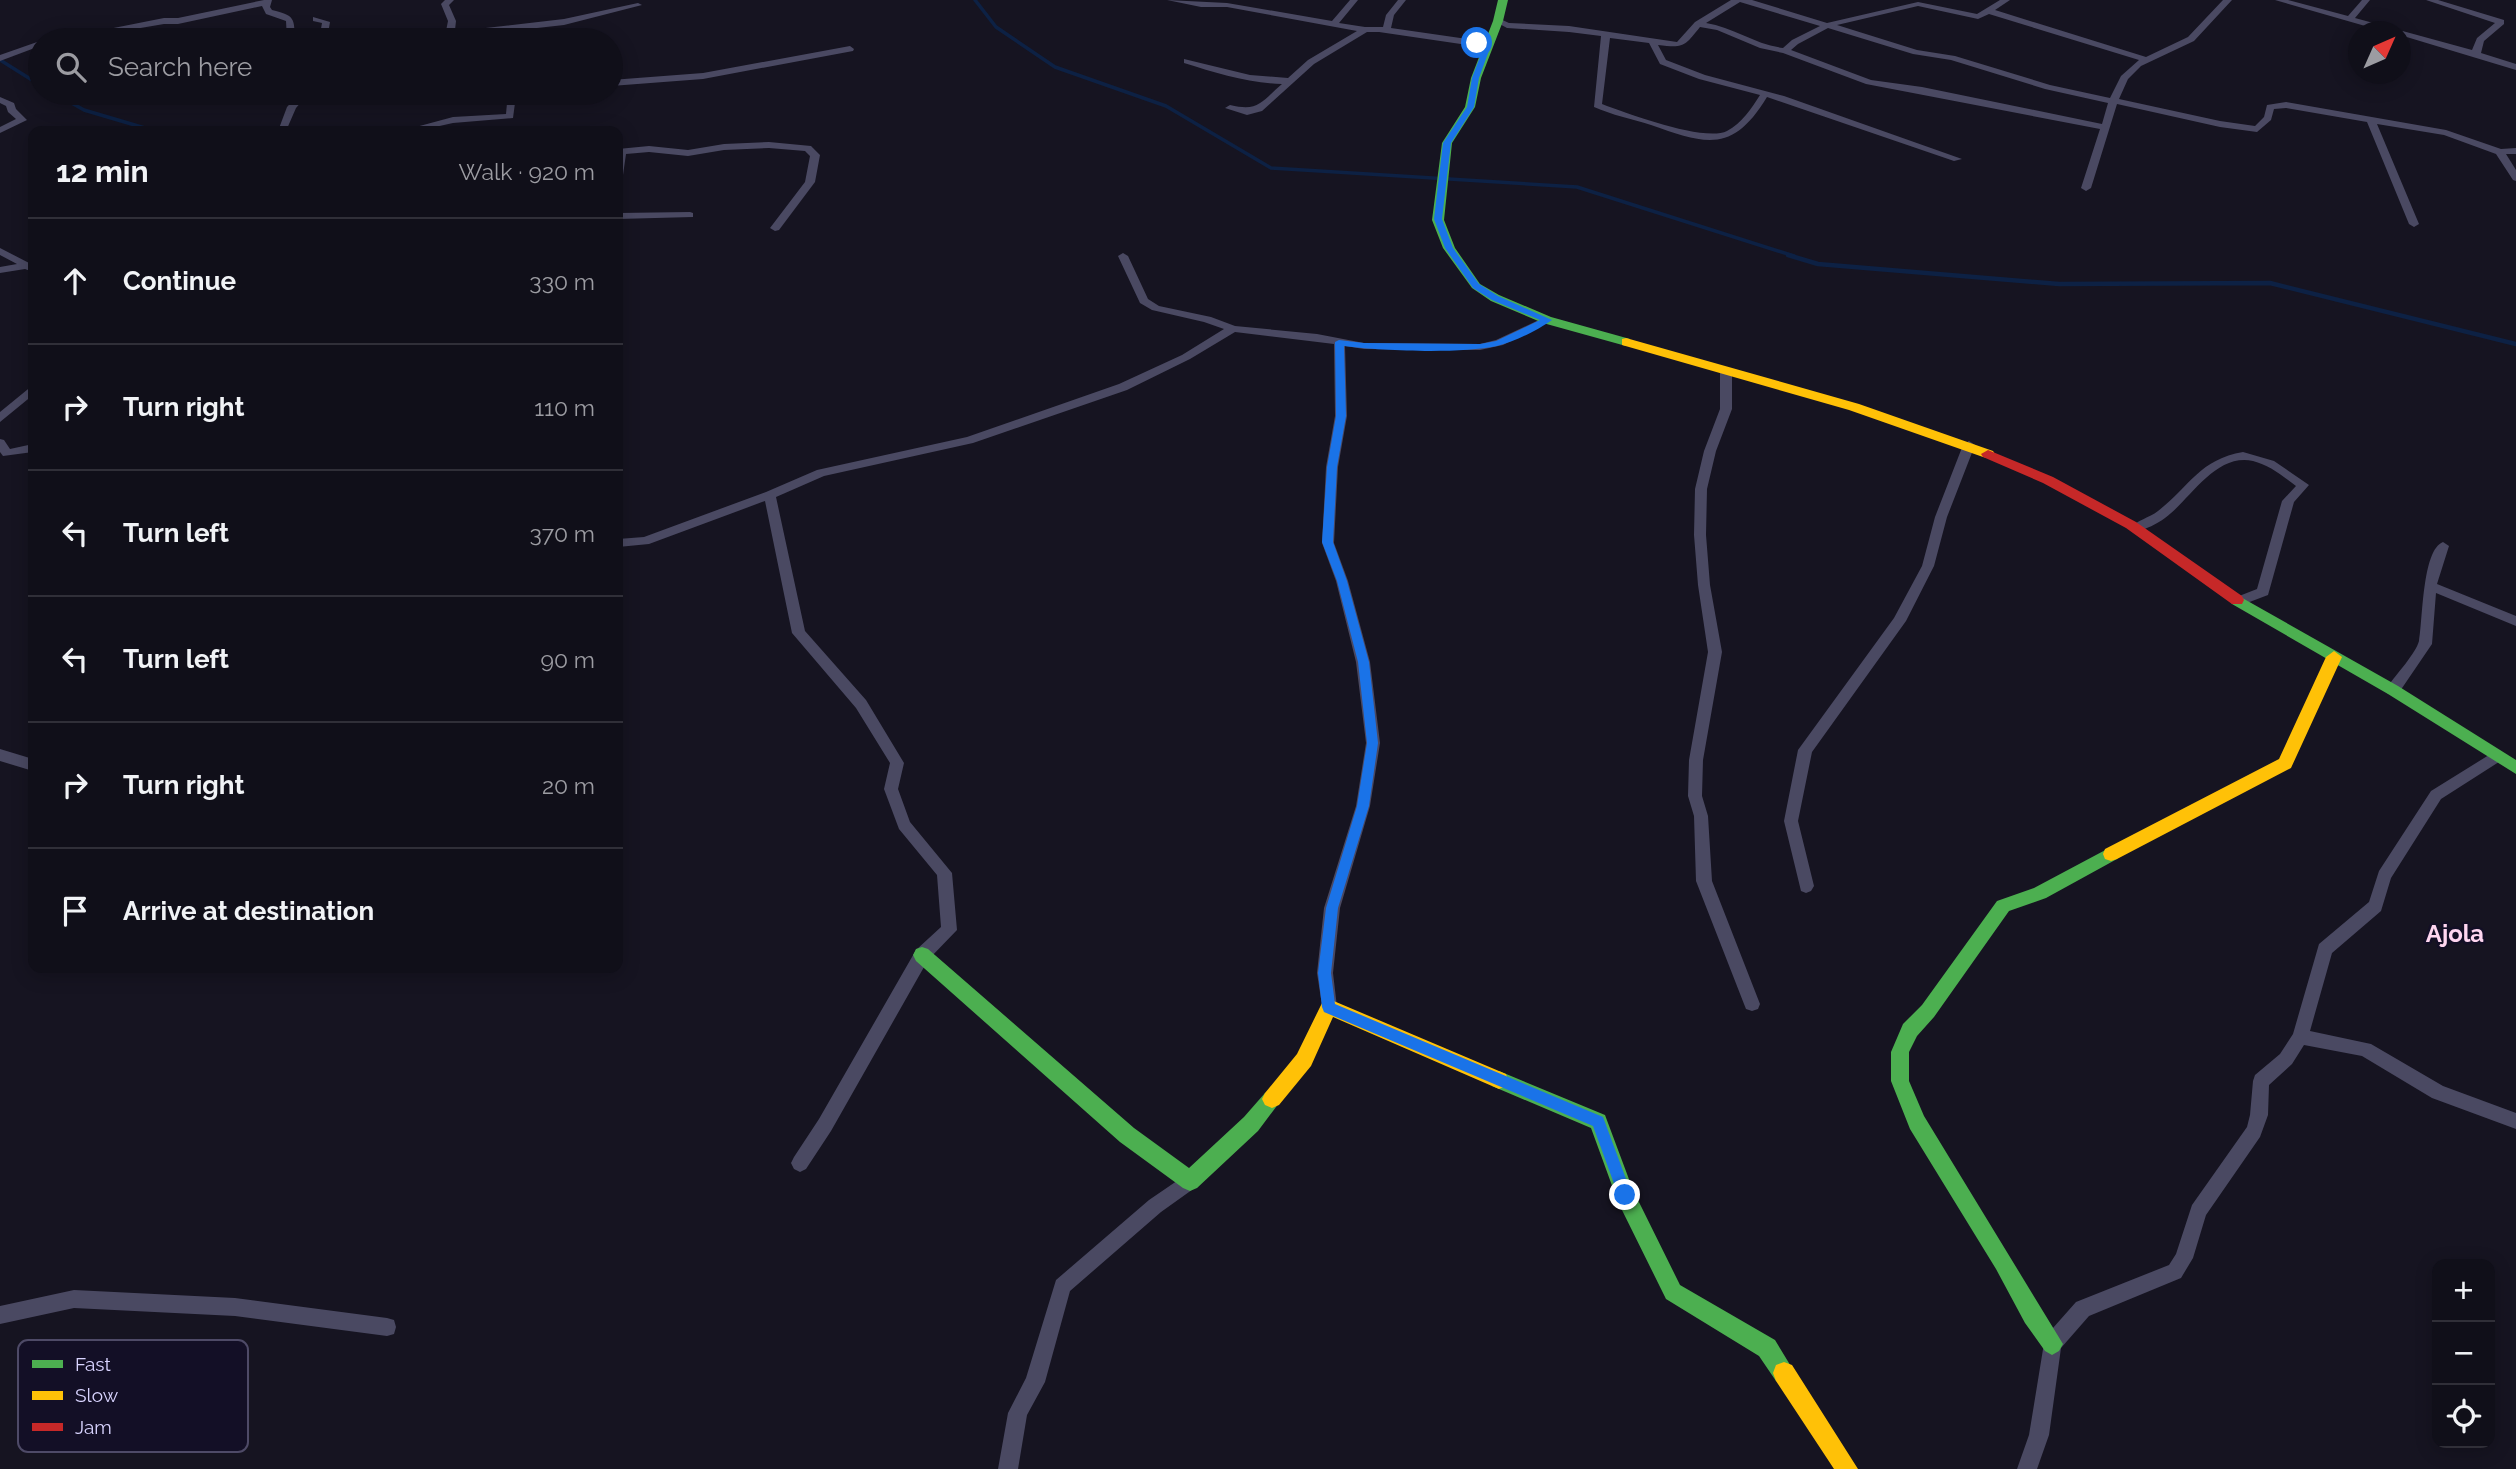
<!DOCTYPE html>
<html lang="en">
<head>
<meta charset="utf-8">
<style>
	:root { --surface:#100f19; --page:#191822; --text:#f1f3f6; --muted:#9c9ca2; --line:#302f38 }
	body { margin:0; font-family:Raleway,sans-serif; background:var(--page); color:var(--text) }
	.controls { position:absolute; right:21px; bottom:21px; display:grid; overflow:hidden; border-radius:14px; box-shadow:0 4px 18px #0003 }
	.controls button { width:63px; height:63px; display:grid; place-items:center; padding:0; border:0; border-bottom:2px solid var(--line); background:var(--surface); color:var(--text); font:35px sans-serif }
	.compass { position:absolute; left:2348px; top:21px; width:63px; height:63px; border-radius:50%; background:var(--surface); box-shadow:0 4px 18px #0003; rotate:45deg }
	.stop { position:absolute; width:21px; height:21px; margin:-16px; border:5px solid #1a73e8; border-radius:50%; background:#fff }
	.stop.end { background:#1a73e8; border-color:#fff; box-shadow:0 2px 7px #0008 }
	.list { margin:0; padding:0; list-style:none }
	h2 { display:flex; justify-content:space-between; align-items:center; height:91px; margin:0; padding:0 28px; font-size:30px }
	h2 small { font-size:23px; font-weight:400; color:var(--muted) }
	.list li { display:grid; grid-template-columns:46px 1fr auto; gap:21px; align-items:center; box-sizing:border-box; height:126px; padding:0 28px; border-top:2px solid var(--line) }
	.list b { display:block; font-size:26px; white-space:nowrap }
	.list em { font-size:23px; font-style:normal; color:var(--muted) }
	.icon { flex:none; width:38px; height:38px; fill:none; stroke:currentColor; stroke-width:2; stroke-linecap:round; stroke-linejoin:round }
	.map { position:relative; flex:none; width:2516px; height:1469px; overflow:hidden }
	.search { position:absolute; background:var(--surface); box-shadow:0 4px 18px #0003; left:28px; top:28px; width:595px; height:77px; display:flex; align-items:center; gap:18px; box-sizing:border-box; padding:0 24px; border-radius:38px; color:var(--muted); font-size:26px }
	.panel { position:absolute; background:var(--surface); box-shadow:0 4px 18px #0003; left:28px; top:126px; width:595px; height:847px; border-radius:14px }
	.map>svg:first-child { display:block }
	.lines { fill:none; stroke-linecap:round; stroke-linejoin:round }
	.stream-far1 { stroke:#0d2144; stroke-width:3.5 }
	.stream { stroke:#0d2144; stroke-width:4.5 }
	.street { fill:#4a4962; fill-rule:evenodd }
	.fast { fill:#4caf50; fill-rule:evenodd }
	.slow { fill:#ffc107; fill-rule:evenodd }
	.jam { fill:#c62828; fill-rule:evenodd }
	.route { fill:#1a73e8 }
	.labels { text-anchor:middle; stroke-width:5; stroke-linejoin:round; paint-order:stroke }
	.quarter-label { font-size:24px; font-weight:bold; fill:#ffd6f0; stroke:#130f26 }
	.key { fill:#130f26; stroke:#4e4a67; stroke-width:2 }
	.key-label { font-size:19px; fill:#d9d4ff }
</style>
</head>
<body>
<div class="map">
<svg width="2516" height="1469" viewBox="0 0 2516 1469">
	<rect width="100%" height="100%" fill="#161421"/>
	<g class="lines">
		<path class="stream-far1" d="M975,0L996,27L1055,67L1166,106L1271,168L1577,187L1794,256
			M0,60L40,85
			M54,93L84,110L155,131"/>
		<path class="stream" d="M1788,255L1818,264L2059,284L2270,283L2516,344"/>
		<path class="street" d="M264,0H272L270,7L272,10C295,16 294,17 295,40H287L286,21L266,14L262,6L178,24H164L70,40H53L164,18H178Z
			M445,0H454L449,5L456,21L455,30H468L564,19L638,3L642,5L564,25L474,35L476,40H470L465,35H461L393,40H362L366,37L446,31L448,21L441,4Z
			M1167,0L1227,3L1332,21L1350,0H1358L1339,23L1365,27H1383L1386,15L1398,0H1406L1394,15L1391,28L1488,42L1492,45L1488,48L1379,32H1367L1314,64L1262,111L1247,115L1225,108L1230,105C1259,112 1261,102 1282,84C1248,83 1216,73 1184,63V59L1250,75L1288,78L1308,60L1357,31L1227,7H1201Z
			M1731,0H1752L1827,23L1918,2L1977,14L2000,0H2010L1995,10L2146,57L2188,37L2223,0H2232L2194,41L2141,66L2128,79L2119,99L2220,121L2255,126L2264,117L2267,105L2286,102L2446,130L2501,149L2516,148V154H2506L2516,170V181L2513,180L2496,154L2444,135L2377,124L2419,224L2414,227L2409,224L2367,122L2286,108L2274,109L2271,120L2257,132L2220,127L2117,104L2091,188L2086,191L2081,188L2100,129L1866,84L1783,53L1760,48L1717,30L1700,27C1684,47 1684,48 1658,45L1666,60L1705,75L1784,96L1962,159L1954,161L1767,97C1733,153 1707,145 1651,125C1632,119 1612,115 1594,107L1601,36L1569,32L1507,28L1494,21L1498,18L1509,23L1569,26L1677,42L1695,22ZM1740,2L1820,26L1792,40L1783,48C1756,45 1733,27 1706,23ZM1918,6L1978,19L1989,14L2139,60L2121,76L2110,98L2050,85L1955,56L1917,50L1837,25ZM1828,28L1913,54L1951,60L2045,89L2108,103L2102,124L1922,87L1871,80L1791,50L1798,44ZM1610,38L1649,43L1660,64L1699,79L1760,95C1751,109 1742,123 1727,131C1705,142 1632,115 1607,106L1602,104Z
			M2275,0H2288L2348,16L2362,0H2370L2355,18L2472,50L2477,38L2495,23L2426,0H2438L2504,20V24L2484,41L2481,53L2516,64V70L2400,35V32H2386Z
			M313,17L330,22L327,40H319L322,23L313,21Z
			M40,41V46L0,61V55Z
			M850,46L854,49L853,51L703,79L611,86V80L703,73Z
			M300,93H309L296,108L286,131H278L287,107Z
			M500,93H508L515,103L513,118L453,123L417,131H401L453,117L506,114L507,103Z
			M0,97L14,103L16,109L27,120L0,133V127L16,119L8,112L6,106L0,103Z
			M769,142L811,146L820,155L815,182L779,230L775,231L770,228L805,182L810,156L805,151L769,148L724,150L688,156L649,152L626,154L623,175L618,178V149L649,146L688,150L724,144Z
			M690,212L693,213V217L618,219V213Z
			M0,248L33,265V272L25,269L0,273V267L17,264L0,255Z
			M1123,253L1128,256L1148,299L1159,306L1211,317L1235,326L1317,334L1364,343L1480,344L1496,340L1543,318L1547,317L1552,320L1503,345L1480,350L1364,349L1345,346L1347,416L1338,467L1334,543L1348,581L1370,662L1380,743L1370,806L1340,908L1333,973L1337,1007L1335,1012L1329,1014L1323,1012L1317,973L1324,908L1356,806L1366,743L1356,662L1336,581L1322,543L1326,467L1335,416L1334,344L1235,332L1190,359L1127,390L973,443L824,476L776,497L805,631L866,700L904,763L898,789L910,822L952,873L957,930L928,960L831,1131L806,1169L800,1172L794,1169L791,1163L794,1157L819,1119L916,950L941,927L937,875L899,829L884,789L890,763L856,708L792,633L765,501L649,544L618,547V539L644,537L766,492L817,470L967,437L1119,384L1182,355L1224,329L1204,322L1152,310L1140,303L1118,256Z
			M1726,367L1732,370V409L1716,451L1707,489L1706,535L1710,585L1722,652L1703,760L1702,796L1708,816L1712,881L1760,1004L1758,1009L1752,1011L1746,1009L1744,1004L1696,881L1694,816L1688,796L1689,760L1708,652L1698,585L1694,535L1695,489L1704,451L1720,409V370Z
			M33,385V395L0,422V412Z
			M0,439L4,440L10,449L33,444V452L3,456L0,452Z
			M1969,441L1975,445L1947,517L1934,566L1906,621L1812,752L1798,821L1814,886L1811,891L1806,893L1801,891L1784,821L1798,750L1894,618L1922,566L1935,517L1963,445Z
			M2243,452L2274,461L2309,485L2294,502L2268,595L2239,606L2234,604L2233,601L2234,598L2257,589L2282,501L2296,486C2283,476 2269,465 2253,461C2215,453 2191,499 2165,518C2157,524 2146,529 2136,532L2130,528C2137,520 2149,518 2158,511C2189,487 2200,459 2243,452Z
			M2443,542L2449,546L2437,584L2516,616V626L2436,593L2432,644L2398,694H2388L2386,690L2388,686C2396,675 2416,653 2419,641C2423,620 2422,550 2443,542Z
			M0,749L33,759V771L0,761Z
			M2497,750L2502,752L2504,756L2502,760L2441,799L2391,878L2381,911L2332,953L2310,1031L2371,1044L2443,1086L2516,1113V1129L2432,1098L2362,1056L2304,1045L2292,1064L2269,1085L2268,1115L2260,1137L2206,1215L2193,1258L2181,1278L2089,1316L2061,1348L2049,1435L2037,1469H2017L2029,1435L2045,1337L2076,1302L2169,1265L2176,1254L2192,1205L2247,1127L2250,1115L2253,1081L2255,1075L2280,1054L2293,1034L2319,944L2369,902L2379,871L2431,791Z
			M1190,1172L1196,1175L1199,1181L1196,1187L1161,1212L1070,1291L1045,1382L1027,1415L1018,1469H998L1008,1413L1026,1378L1056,1280L1149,1200Z
			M74,1290L235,1298L387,1318L394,1320L396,1327L394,1334L387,1336L235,1316L74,1308L0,1324V1306Z"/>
		<path class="fast" d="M1498,0H1508L1503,21L1481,78L1475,107L1452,143L1444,220L1455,248L1480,284L1499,295L1551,317L1630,339V345L1626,346L1543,323L1491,301L1472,288L1443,248L1432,220L1442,143L1465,107L1471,78L1493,21Z
			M2237,595L2398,686L2516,760V774L2388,694L2232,604L2230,600L2232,596Z
			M2111,847L2117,849L2119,854L2117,859L2046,898L2009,911L1934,1017L1917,1036L1909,1052V1081L1924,1116L2063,1344L2059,1351L2052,1355L2045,1351L2025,1323L1996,1269L1910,1129L1891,1081V1052L1903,1024L1922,1005L1997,901L2034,888Z
			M922,947L928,949L1134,1128L1189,1168L1244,1117L1265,1093L1272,1090L1279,1093L1282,1099L1258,1131L1197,1188L1190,1191L1183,1188L1120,1142L916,961L913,955L916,949Z
			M1499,1071L1605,1115L1633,1190L1680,1285L1775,1340L1795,1373L1792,1381L1784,1384L1776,1381L1759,1356L1666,1299L1618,1202L1591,1128L1492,1086L1490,1080L1492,1074Z"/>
		<path class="slow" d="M1626,338L1859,404L1993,451L1995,454L1988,458L1983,457L1849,410L1622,345V339Z
			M2334,651L2342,657L2291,768L2117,859L2111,861L2105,859L2103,854L2105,849L2279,759L2326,657Z
			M1329,999L1506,1074L1508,1080L1506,1086L1499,1089L1492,1086L1333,1017L1311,1066L1279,1105L1272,1108L1265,1105L1262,1099L1265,1093L1297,1054L1323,1001Z
			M1784,1362L1792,1365L1858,1469H1834L1776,1381L1773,1373L1776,1365Z"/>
		<path class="jam" d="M1988,450L2053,477L2136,522L2242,596L2244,600L2242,604H2232L2126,528L2043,483L1983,457L1981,454Z"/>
	</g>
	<path class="route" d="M1477,41L1491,45L1479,78L1474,107L1451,143L1442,219L1453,248L1479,284L1498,296L1552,320C1538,330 1514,342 1497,346C1461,354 1382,351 1344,346L1346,416L1337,467L1333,542L1347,581L1369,662L1378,743L1369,806L1338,908L1331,973L1335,1004L1603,1117L1632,1195L1625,1202L1620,1200L1593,1126L1324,1012L1322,1007L1318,973L1326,908L1357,806L1367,743L1358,662L1337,581L1322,542L1327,467L1336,416L1335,342L1339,340L1364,343L1480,344L1496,341L1540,320L1492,300L1473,288L1445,248L1434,219L1443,143L1467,107L1472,78L1484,46L1475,45Z"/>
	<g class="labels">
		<g class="quarter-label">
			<text x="2455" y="942">Ajola</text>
		</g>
	</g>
	<rect x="18" y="1340" width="230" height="112" rx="10" class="key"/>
	<rect x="32" y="1360" width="31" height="8" fill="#4caf50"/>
	<rect x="32" y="1391" width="31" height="9" fill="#ffc107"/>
	<rect x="32" y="1423" width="31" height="8" fill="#c62828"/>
	<g class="key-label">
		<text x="75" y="1371">Fast</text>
		<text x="75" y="1402">Slow</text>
		<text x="75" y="1434">Jam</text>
	</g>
</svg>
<div class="controls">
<button>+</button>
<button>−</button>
<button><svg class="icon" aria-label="locate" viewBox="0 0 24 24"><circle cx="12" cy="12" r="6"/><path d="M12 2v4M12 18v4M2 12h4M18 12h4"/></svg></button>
</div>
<svg class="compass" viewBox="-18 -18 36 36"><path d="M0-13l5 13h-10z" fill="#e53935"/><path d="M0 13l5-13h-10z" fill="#9c9ca2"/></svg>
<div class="stop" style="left:1477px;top:43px"></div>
<div class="stop end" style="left:1625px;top:1195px"></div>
<div class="search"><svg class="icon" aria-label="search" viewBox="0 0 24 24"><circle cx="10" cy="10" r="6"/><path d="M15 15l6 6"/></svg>Search here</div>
<section class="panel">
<h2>12 min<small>Walk · 920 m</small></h2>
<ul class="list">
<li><svg class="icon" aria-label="ahead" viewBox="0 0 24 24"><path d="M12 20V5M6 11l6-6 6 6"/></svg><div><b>Continue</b></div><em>330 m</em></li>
<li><svg class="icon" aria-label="right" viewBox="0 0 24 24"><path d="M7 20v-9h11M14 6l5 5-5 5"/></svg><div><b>Turn right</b></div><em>110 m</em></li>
<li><svg class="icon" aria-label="left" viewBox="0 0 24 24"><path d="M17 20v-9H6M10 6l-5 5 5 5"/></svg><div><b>Turn left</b></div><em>370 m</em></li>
<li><svg class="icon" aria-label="left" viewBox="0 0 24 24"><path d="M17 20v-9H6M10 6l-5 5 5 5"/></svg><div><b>Turn left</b></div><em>90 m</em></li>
<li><svg class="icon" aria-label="right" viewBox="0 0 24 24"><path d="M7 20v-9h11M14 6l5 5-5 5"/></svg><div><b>Turn right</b></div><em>20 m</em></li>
<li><svg class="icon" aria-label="arrive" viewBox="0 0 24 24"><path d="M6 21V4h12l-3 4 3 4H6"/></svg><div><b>Arrive at destination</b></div></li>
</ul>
</section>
</div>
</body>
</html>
